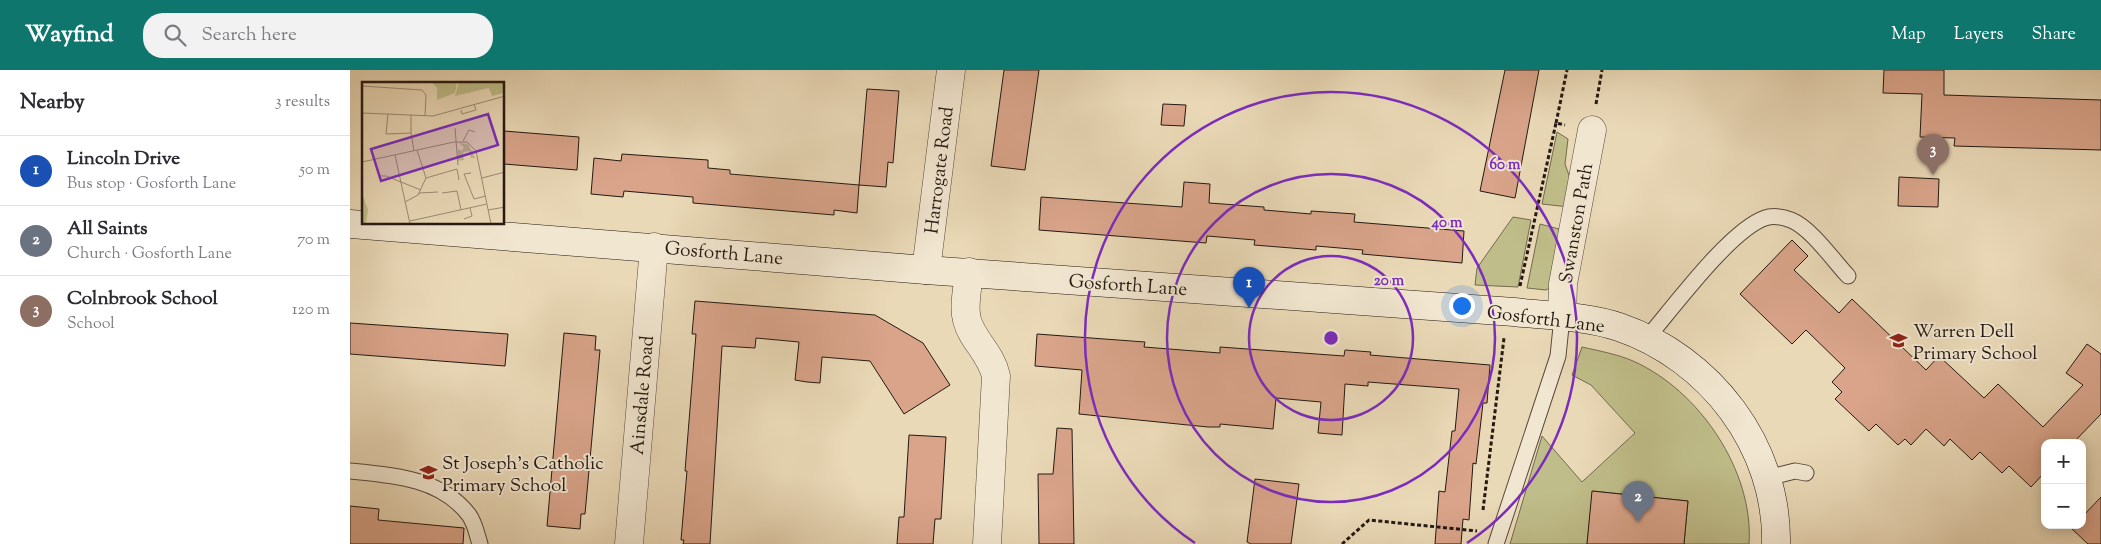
<!DOCTYPE html>
<html lang="en">
<head>
<meta charset="utf-8">
<style>
	:root { --surface:#fff; --page:#f2f2f3; --text:#2b2b33; --muted:#7c7c81; --line:#e1e1e2; --accent:#0f766e }
	body { margin:0; font-family:"Sorts Mill Goudy",serif; background:var(--page); color:var(--text) }
	.controls { position:absolute; right:15px; bottom:15px; display:grid; overflow:hidden; border-radius:10px; box-shadow:0 2px 12px #0003 }
	.controls button { width:45px; height:45px; display:grid; place-items:center; padding:0; border:0; border-bottom:1px solid var(--line); background:var(--surface); color:var(--text); font:25px sans-serif }
	.you { position:absolute; left:1111px; top:235px; width:18px; height:18px; margin:-12px; border:4px solid #fff; border-radius:50%; background:#1a73e8; box-shadow:0 0 0 8px #1a73e833 }
	.badge { display:grid; place-items:center; width:32px; height:32px; border-radius:50%; background:var(--accent); color:#fff; font-size:16px; font-weight:700 }
	.pin { position:absolute; translate:-50% -41px; filter:drop-shadow(0 1px 2px #0008) }
	.pin::after { content:''; position:absolute; top:26px; width:18px; height:15px; background:inherit; clip-path:polygon(0 0,100% 0,50% 100%) }
	.list { margin:0; padding:0; list-style:none }
	h2 { display:flex; justify-content:space-between; align-items:center; height:65px; margin:0; padding:0 20px; font-size:21px }
	h2 small { font-size:16px; font-weight:400; color:var(--muted) }
	.list li { display:grid; grid-template-columns:32px 1fr auto; gap:15px; align-items:center; box-sizing:border-box; height:70px; padding:0 20px; border-top:1px solid var(--line) }
	.list b { display:block; font-size:19px; white-space:nowrap }
	.list p { margin:0; font-size:16px; white-space:nowrap; color:var(--muted) }
	.list em { font-size:16px; font-style:normal; color:var(--muted) }
	.icon { flex:none; width:28px; height:28px; fill:none; stroke:currentColor; stroke-width:2; stroke-linecap:round; stroke-linejoin:round }
	.map { position:relative; flex:none; width:1751px; height:474px; overflow:hidden }
	header { display:flex; align-items:center; gap:30px; box-sizing:border-box; height:70px; padding:0 25px; background:var(--accent); color:#fff }
	header strong { font-size:24px }
	nav { display:flex; gap:28px; margin-inline-start:auto; font-size:18px }
	.search { width:350px; height:45px; background:var(--page); display:flex; align-items:center; gap:12px; box-sizing:border-box; padding:0 18px; border-radius:20px; color:var(--muted); font-size:19px }
	main { display:flex }
	aside { flex:1; background:var(--surface) }
	.map>svg:first-child { display:block }
	.green { fill:#bfbd89; stroke:#726b4e }
	.building { fill:#d9a48a; stroke:#241913 }
	.lines { fill:none; stroke-linecap:round; stroke-linejoin:round }
	.lane-casing { stroke:#56493c; stroke-width:17 }
	.street-casing { stroke:#56493c; stroke-width:29 }
	.secondary-casing { stroke:#241913; stroke-width:29 }
	.path { stroke:#241913; stroke-width:3; stroke-dasharray:4 2.5; stroke-linecap:butt }
	.lane { stroke:#f1e6d0; stroke-width:15 }
	.street { stroke:#f1e6d0; stroke-width:28 }
	.secondary { stroke:#f1e6d0; stroke-width:28 }
	.ring { fill:none; stroke:#7b2cbf; stroke-width:2.5 }
	.labels { text-anchor:middle; stroke-width:4; stroke-linejoin:round; paint-order:stroke }
	.street-label { font-size:19px; fill:#241913; stroke:#f1e6d0 }
	.poi-label { font-size:19px; fill:#241913; stroke:#f1e6d0; text-anchor:start }
	.inset-road { fill:none; stroke:#9b8c75; stroke-width:1 }
	.view { fill:#7b2cbf; fill-opacity:0.15; stroke:#7b2cbf; stroke-width:2.5 }
	.inset-edge { fill:none; stroke:#241913; stroke-width:2.5 }
	.centre { fill:#7b2cbf; stroke:#f1e6d0; stroke-width:2.5 }
	.ring-label { font-size:15px; text-anchor:middle; font-weight:bold; fill:#7b2cbf; stroke:#f1e6d0; stroke-width:4; stroke-linejoin:round; paint-order:stroke }
</style>
</head>
<body>
<header>
<strong>Wayfind</strong>
<div class="search"><svg class="icon" aria-label="search" viewBox="0 0 24 24"><circle cx="10" cy="10" r="6"/><path d="M15 15l6 6"/></svg>Search here</div>
<nav><a>Map</a><a>Layers</a><a>Share</a></nav>
</header>
<main>
<aside>
<h2>Nearby<small>3 results</small></h2>
<ul class="list">
<li><span class="badge" style="background:#1a4fb4">1</span><div><b>Lincoln Drive</b><p>Bus stop · Gosforth Lane</p></div><em>50 m</em></li>
<li><span class="badge" style="background:#6b7280">2</span><div><b>All Saints</b><p>Church · Gosforth Lane</p></div><em>70 m</em></li>
<li><span class="badge" style="background:#8d6e63">3</span><div><b>Colnbrook School</b><p>School</p></div><em>120 m</em></li>
</ul>
</aside>
<div class="map">
<svg width="1751" height="474" viewBox="0 0 1751 474">
	<rect width="100%" height="100%" fill="#ead9b7"/>
	<filter id="stains"><feTurbulence type="fractalNoise" baseFrequency=".004" numOctaves="4"/><feColorMatrix values="0 0 0 0 .2 0 0 0 0 .09 0 0 0 0 .02 0 0 0 .5 -.17"/></filter>
	<radialGradient id="worn" r=".72"><stop offset=".6" stop-color="#630" stop-opacity="0"/><stop offset="1" stop-color="#630" stop-opacity=".3"/></radialGradient>
	<path class="green" d="M1207,62L1218,69L1215,94L1221,111L1219,137L1192,134Z
		M1163,147L1181,150L1168,217L1125,215L1127,198Z
		M1190,154L1209,159L1213,166L1203,216L1196,220L1177,218Z
		M1232,277C1249,281 1267,284 1283,291C1349,320 1404,401 1399,474H1334L1338,431L1243,421L1237,474H1160L1192,366L1232,412L1285,363L1241,315L1222,305Z"/>
	<path class="building" d="M654,0H689L675,100L641,96Z
		M1155,0H1189L1165,128L1130,121Z
		M1534,0H1594V25L1751,30V80L1604,76L1605,68L1570,67L1572,24L1533,23Z
		M517,19L549,21L543,93L538,92L536,117L509,115Z
		M813,34L836,35L834,56L811,55Z
		M154,61L229,67L227,100L154,94Z
		M272,84L358,90V98L380,100V104L509,115L507,143L484,140V145L343,133V127L274,121L273,127L241,124L244,88L271,91Z
		M1549,107L1589,109L1588,137L1548,136Z
		M834,112L860,114L859,133L914,137V140L961,144V141L1005,144L1004,152L1114,161L1112,193L1012,184L1013,180L966,176V180L904,175L905,170L857,166L856,173L689,160L691,127L832,137Z
		M1442,170L1458,186L1444,200L1489,243L1502,229L1576,300L1589,286L1634,328L1648,314L1693,357L1733,315L1716,303L1737,274L1751,284V344L1723,373H1695V402L1681,417L1659,396L1652,403L1630,382L1622,390L1600,369L1594,376L1576,359L1561,375L1555,369L1548,375L1526,354L1519,361L1485,329L1492,322L1482,312L1495,298L1456,260L1442,274L1390,224Z
		M345,231L525,245L573,273L600,315L554,344L520,291L472,287L470,313L457,312L445,310L449,272L406,268L405,278L372,276L360,474H333L334,470H331L337,401H335L346,264H342Z
		M0,253L158,264L155,296L0,284Z
		M214,263L246,266L245,280H250L235,444H231L230,459L197,456Z
		M687,264L795,272L794,277L870,283V277L994,286L995,280L1021,282L1020,285L1140,295L1137,333H1133L1126,394L1123,393L1119,450L1113,449L1111,474H1085L1089,421L1095,422L1102,361H1105L1109,319L1018,312V316L995,314L992,365L968,363L971,332L926,328L923,359L870,354V357H858L729,344L732,300L685,296Z
		M707,358L722,359L724,474H689L688,404H703Z
		M559,365L596,367L591,449H585L583,474H547L549,447H554Z
		M905,409L949,414L941,474H901L897,472Z
		M1242,421L1338,431L1334,474H1237Z
		M1751,427V474H1738L1721,458L1724,455H1732V447Z
		M0,436L29,439L28,450L114,458L113,474H0Z"/>
	<g class="lines">
		<defs>
			<path id="lane" d="M1297,268C1323,238 1380,160 1415,148C1423,145 1433,147 1441,150C1461,158 1483,190 1498,206
				M0,401C42,405 91,408 119,445C125,453 127,465 130,474
				M1417,408L1445,401L1456,403
				M1146,474L1208,286L1212,247"/>
			<path id="street" d="M576,200L601,0
				M619,202C618,217 613,236 617,250C622,270 641,283 646,306L637,474
				M1212,247L1213,214L1242,60
				M279,474L304,177"/>
			<path id="secondary" d="M0,154L576,200L1164,242C1199,246 1236,246 1269,257C1360,288 1428,376 1426,474"/>
		</defs>
		<use href="#lane" class="lane-casing"/>
		<use href="#street" class="street-casing"/>
		<use href="#secondary" class="secondary-casing"/>
		<path class="path" d="M1246,34L1252,0
			M1206,53L1217,0
			M1170,216L1206,53L1215,55
			M1133,440L1154,268
			M992,474L1019,450L1127,461"/>
		<use href="#lane" class="lane"/>
		<use href="#street" class="street"/>
		<use href="#secondary" class="secondary"/>
	</g>
	<g class="ring">
		<circle cx="981" cy="268" r="82"/>
		<circle cx="981" cy="268" r="164"/>
		<path d="M845 473A246 246 0 1 1 1117 473"/>
	</g>
	<defs>
		<symbol id="school-bare" viewBox="-9 -9 18 18"><path d="M0-5L7-2L0 1L-7-2ZM-4 1L0 2.5L4 1V4Q0 6-4 4Z" fill="#8f2418" stroke="#f1e6d0" stroke-width="2.5" paint-order="stroke"/></symbol>
	</defs>
	<g fill-rule="evenodd">
		<use href="#school-bare" x="1536" y="258" width="25" height="25"/>
		<use href="#school-bare" x="66" y="390" width="25" height="25"/>
	</g>
	<g class="labels">
		<g class="street-label">
			<text transform="translate(588 100) rotate(-83)" y="7">Harrogate Road</text>
			<text transform="translate(1225 153) rotate(-80)" y="7">Swanston Path</text>
			<text transform="translate(374 182) rotate(5)" y="7">Gosforth Lane</text>
			<text transform="translate(778 214) rotate(4)" y="7">Gosforth Lane</text>
			<text transform="translate(1196 248) rotate(7)" y="7">Gosforth Lane</text>
			<text transform="translate(291 325) rotate(-85)" y="7">Ainsdale Road</text>
		</g>
		<g class="poi-label">
			<text x="1563" y="267">Warren Dell<tspan x="1563" dy="22">Primary School</tspan></text>
			<text x="92" y="399">St Joseph's Catholic<tspan x="92" dy="22">Primary School</tspan></text>
		</g>
	</g>
	<g transform="translate(12 12)">
		<rect width="142" height="142" fill="#ead9b7"/>
		<path d="M70,0H95L93,11L75,18V6ZM97,0H142V11L130,14L127,6L93,14ZM97,61L106,62L113,76H109L107,69L101,70L102,78L96,79V67L100,69L102,65ZM0,111L6,128L4,142H0Z" fill="#bfbd89"/>
		<path class="inset-road" d="M0,4L60,8L64,13L63,34M99,28L100,32L114,28L112,22M0,31L71,34L143,14M26,32L24,52L49,51V33M93,46L96,83M49,51L52,69M101,59L107,48L113,50M33,73L48,142M0,80L92,60H105L114,69L129,142M109,91L102,92L112,117L124,114M17,94H24L59,108M64,96L95,87L97,98M120,96L143,90M57,111L76,110M80,111L95,109L99,128M43,120L56,113L64,96L55,68M126,128L143,125M102,137L110,134L108,126M48,139L125,122"/>
		<path class="view" d="M126,32L136,63L19,99L9,67Z"/>
		<rect width="142" height="142" class="inset-edge"/>
	</g>
	<circle cx="981" cy="268" r="8" class="centre"/>
	<g class="ring-label">
		<text x="1155" y="99">60 m</text>
		<text x="1097" y="157">40 m</text>
		<text x="1039" y="215">20 m</text>
	</g>
	<rect width="100%" height="100%" filter="url(#stains)"/>
	<rect width="100%" height="100%" fill="url(#worn)"/>
</svg>
<div class="controls">
<button>+</button>
<button>−</button>
</div>
<div class="you"></div>
<div class="pin badge" style="left:899px;top:238px;background:#1a4fb4">1</div>
<div class="pin badge" style="left:1288px;top:452px;background:#6b7280">2</div>
<div class="pin badge" style="left:1583px;top:105px;background:#8d6e63">3</div>
</div>
</main>
</body>
</html>
